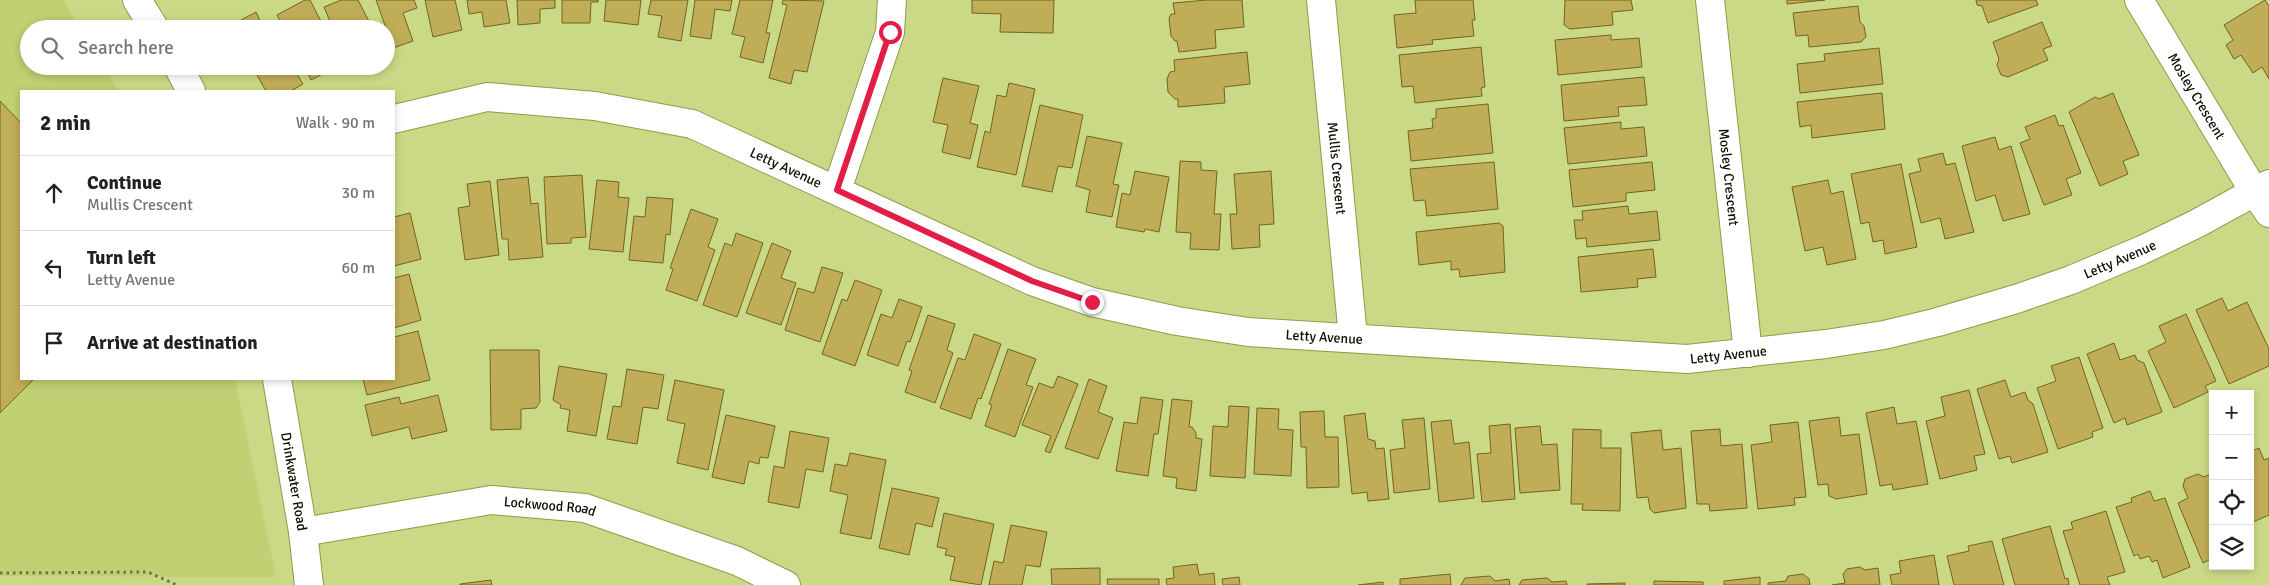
<!DOCTYPE html>
<html lang="en">
<head>
<meta charset="utf-8">
<style>
	:root { --surface:#fff; --page:#f2f2f2; --text:#202124; --muted:#757577; --line:#e0e0e0 }
	body { margin:0; font-family:Signika,sans-serif; background:var(--page); color:var(--text) }
	.controls { position:absolute; right:15px; bottom:15px; display:grid; overflow:hidden; border-radius:0px; box-shadow:0 2px 8px #0003 }
	.controls button { width:45px; height:45px; display:grid; place-items:center; padding:0; border:0; border-bottom:1px solid var(--line); background:var(--surface); color:var(--text); font:25px sans-serif }
	.stop { position:absolute; width:15px; height:15px; margin:-11px; border:4px solid #e11d48; border-radius:50%; background:#fff }
	.stop.end { background:#e11d48; border-color:#fff; box-shadow:0 1px 5px #0008 }
	.list { margin:0; padding:0; list-style:none }
	h2 { display:flex; justify-content:space-between; align-items:center; height:65px; margin:0; padding:0 20px; font-size:21px }
	h2 small { font-size:16px; font-weight:400; color:var(--muted) }
	.list li { display:grid; grid-template-columns:32px 1fr auto; gap:15px; align-items:center; box-sizing:border-box; height:75px; padding:0 20px; border-top:1px solid var(--line) }
	.list b { display:block; font-size:19px; white-space:nowrap }
	.list p { margin:0; font-size:16px; white-space:nowrap; color:var(--muted) }
	.list em { font-size:16px; font-style:normal; color:var(--muted) }
	.icon { flex:none; width:28px; height:28px; fill:none; stroke:currentColor; stroke-width:2; stroke-linecap:round; stroke-linejoin:round }
	.map { position:relative; flex:none; width:2269px; height:585px; overflow:hidden }
	.search { position:absolute; background:var(--surface); box-shadow:0 2px 8px #0003; left:20px; top:20px; width:375px; height:55px; display:flex; align-items:center; gap:12px; box-sizing:border-box; padding:0 18px; border-radius:28px; color:var(--muted); font-size:19px }
	.panel { position:absolute; background:var(--surface); box-shadow:0 2px 8px #0003; left:20px; top:90px; width:375px; height:290px; border-radius:0px }
	.map>svg:first-child { display:block }
	.built { fill:#c0d073 }
	.building { fill:#c0ad57; stroke:#726421 }
	.lines { fill:none; stroke-linecap:round; stroke-linejoin:round }
	.minor-casing { stroke:#8e9c48; stroke-width:30 }
	.tertiary-casing { stroke:#8e9c48; stroke-width:30 }
	.path { stroke:#6b7442; stroke-width:3; stroke-dasharray:2.5 4; stroke-linecap:butt }
	.minor { stroke:#fff; stroke-width:28 }
	.tertiary { stroke:#fff; stroke-width:28 }
	.route { stroke:#e11d48; stroke-width:6 }
	.labels { text-anchor:middle; stroke-width:4.5; stroke-linejoin:round; paint-order:stroke }
	.street-label { font-size:14px; fill:#0c0f00; stroke:#cad985 }
</style>
</head>
<body>
<div class="map">
<svg width="2269" height="585" viewBox="0 0 2269 585">
	<rect width="100%" height="100%" fill="#cad985"/>
	<path class="built" d="M0,0H63L80,29H29V66H104L119,91H21V379H235L276,577L0,576Z"/>
	<path class="building" d="M305,0H310L325,29H284L277,15Z
		M341,0H358L373,29H333L324,7Z
		M376,0H414L417,8L403,13L413,41L393,48Z
		M425,0H455L462,30L433,37Z
		M467,0H506L510,23L484,27L482,12L469,14Z
		M517,0H555V8L540,9V23L518,25Z
		M562,0H598V2H591L590,23H562Z
		M606,0H641L638,25L604,21Z
		M651,0H688L681,41L658,37L662,16L648,14Z
		M695,0H732L730,11L715,9L711,39L690,36Z
		M740,0H773L766,33H770L763,63L740,57L745,37L732,34Z
		M783,0L824,1L807,72L794,70L791,84L769,78L787,5L782,4Z
		M972,0H1054L1053,33L1000,32L1001,14L972,13Z
		M1207,0H1242L1244,27L1215,30L1216,48L1179,52L1177,41H1175L1171,36L1169,18L1171,14H1175L1173,3Z
		M1415,0H1473L1475,20H1472L1474,36L1432,40L1433,44L1397,48L1394,15L1416,13Z
		M1565,0H1631L1633,10L1612,12L1613,25L1570,29L1564,25Z
		M1787,0H1825L1787,4Z
		M1976,0H2036L2038,5L1988,23L1982,6L1977,5Z
		M2265,0L2269,6V79L2262,67L2253,73L2241,55L2234,59L2226,45L2233,40L2224,25Z
		M1858,6L1860,22L1864,26L1866,37L1861,42L1809,47L1808,35L1796,36L1793,13Z
		M256,12L261,23L267,20L271,29H231L230,26Z
		M2042,22L2052,46L2043,49L2048,60L2008,77L2001,75L1997,65L1999,59L1993,42Z
		M1611,35V40L1639,38L1642,67L1558,75L1555,40Z
		M1481,47L1485,87L1481,88L1482,96L1415,103L1413,86L1402,87L1399,55Z
		M1879,48L1883,84L1800,93L1797,64L1825,61L1824,54Z
		M1247,52L1250,84L1224,87L1225,103L1178,107V99H1175L1168,92L1167,79L1170,72L1175,71L1174,60Z
		M252,66H292L303,84L291,91H266Z
		M304,66H328L330,70L311,80Z
		M1644,77L1647,105L1618,107L1619,116L1564,121L1561,85Z
		M943,78L979,86L970,123L978,125L970,159L942,152L948,125L933,122Z
		M1009,83L1035,89L1016,175L977,167L985,131L990,133L997,95L1006,97Z
		M1882,93L1885,129L1812,138L1811,125L1800,127L1797,102Z
		M2113,93L2139,155L2123,161L2128,174L2100,186L2069,112L2095,97L2099,99Z
		M0,101L21,123V379H34L0,413Z
		M1488,104L1493,153L1411,161L1408,131L1433,128L1432,119L1436,118V109Z
		M1040,105L1083,115L1072,168L1058,166L1052,192L1022,186Z
		M2055,115L2059,126L2063,125L2081,173L2066,179L2072,195L2044,205L2020,143L2030,139L2025,127Z
		M1621,122V129L1644,127L1647,156L1568,164L1564,128Z
		M1087,136L1122,143L1113,184L1119,185L1112,217L1086,212L1090,190L1076,186Z
		M1995,137L1999,150L2011,146L2030,214L2003,221L1995,195L1976,201L1962,146Z
		M1943,153L1946,165L1955,163L1974,232L1945,239L1940,218L1921,223L1909,174L1921,171L1918,159Z
		M1180,161L1201,162V170L1217,171L1214,214H1221L1219,250L1190,249L1191,233L1176,232Z
		M1494,162L1498,209L1427,216L1425,200L1414,201L1410,169Z
		M1652,162L1655,190L1626,193V201L1573,207L1569,170Z
		M1901,164L1917,247L1885,254L1883,240L1873,242L1869,222L1861,224L1851,174Z
		M1135,171L1169,177L1159,232L1145,229L1144,232L1116,227L1122,193L1130,195Z
		M1271,171L1274,224L1259,225L1260,247L1232,249L1230,214H1237L1234,174Z
		M582,175L586,237L571,238V243L547,244L544,177Z
		M528,177L531,204L538,203L543,257L509,260L508,239H502L497,180Z
		M597,180L619,182L618,197L629,198L623,252L589,249Z
		M1828,180L1831,194L1843,191L1856,259L1827,265L1823,247L1805,251L1792,187Z
		M490,181L499,255L465,260L458,208L470,206L467,184Z
		M647,197L673,199L670,235L666,234L663,263L629,260L634,216L645,217Z
		M1628,206L1629,214L1657,211L1660,240L1587,247L1586,238L1576,239L1574,220H1583L1582,211Z
		M691,209L718,219L708,247L715,250L697,301L666,290L673,269L670,268Z
		M410,213L421,259L394,266V217Z
		M1499,223L1503,226L1505,272L1460,277L1459,269L1451,270V261L1419,265L1416,232Z
		M736,233L763,243L737,317L703,305L725,243L732,246Z
		M772,243L791,251L781,278L796,283L781,325L746,313Z
		M1653,249L1656,277L1637,279L1638,287L1581,292L1578,257Z
		M822,267L843,273L820,342L785,330L798,288L814,293Z
		M409,274L421,320L394,328V278Z
		M855,280L882,290L855,366L822,354L842,299L847,301Z
		M2222,298L2228,311L2247,302L2269,349V366L2229,384L2196,310Z
		M899,299L922,307L910,342L907,341L898,366L867,355L881,314L892,318Z
		M2186,314L2216,381L2205,386L2208,392L2174,408L2148,351L2166,342L2159,326Z
		M928,315L955,324L947,350L953,353L935,403L905,392L912,371L909,370Z
		M418,331L430,380L367,395L363,379H394V337Z
		M974,334L1001,344L981,399L978,398L971,419L940,408L958,358L965,360Z
		M2114,343L2120,360L2135,355L2137,360L2144,363L2162,412L2127,425L2125,418L2114,423L2087,354Z
		M1008,349L1036,359L1026,385L1033,387L1015,437L985,426L992,405L989,404Z
		M490,350H539L540,402L536,408L521,409V429L491,430Z
		M2079,357L2103,428L2092,432L2093,437L2058,449L2037,388L2056,381L2051,366Z
		M559,366L607,374L596,436L567,431L570,410L560,408L561,405L553,400Z
		M627,369L664,375L658,409L643,407L637,444L607,439L613,406L621,407Z
		M1058,376L1078,384L1050,453L1045,451L1051,436L1022,425L1039,383L1053,388Z
		M1089,379L1107,386L1098,412L1113,418L1098,459L1065,448Z
		M675,380L724,390L708,470L677,463L685,424L667,420Z
		M2005,380L2011,397L2025,392L2028,400L2033,404L2048,452L2012,463L2010,456L1999,459L1977,389Z
		M1969,390L1985,454L1974,456L1977,470L1940,479L1926,421L1945,416L1941,397Z
		M438,395L447,431L412,439L409,427L372,436L365,405L399,397L401,404Z
		M1141,397L1163,400L1158,434H1154L1148,476L1116,471L1124,422L1137,424Z
		M1172,399L1192,401L1189,427H1192L1196,433V438L1202,439L1196,491L1176,488L1177,478L1163,476Z
		M1229,406L1249,407L1245,478L1210,476L1213,426L1228,427Z
		M1894,407L1897,424L1916,421L1928,484L1893,490L1892,484L1880,486L1866,413Z
		M1257,408L1279,409L1278,429L1293,430L1291,476L1254,474Z
		M1324,411L1325,437H1338L1339,487L1307,488L1306,447H1301L1300,412Z
		M1365,413L1368,439L1375,441L1376,449L1384,448L1389,499L1368,501L1367,492L1352,494L1344,416Z
		M726,415L775,426L768,458L760,457L759,464L749,461L744,484L712,477Z
		M1839,417L1841,436L1859,434L1867,494L1836,499L1829,496L1828,484L1818,485L1809,421Z
		M1424,418L1430,489L1394,493L1390,450L1405,448L1402,420Z
		M1451,420L1454,444L1469,442L1474,498L1439,502L1431,422Z
		M1798,422L1806,497L1794,498L1795,505L1758,509L1751,445L1772,442L1770,425Z
		M1510,424L1515,499L1482,502L1477,454L1491,453L1489,426Z
		M1540,426L1542,445L1557,444L1560,490L1520,493L1515,428Z
		M1573,429L1601,430V448H1621L1620,511L1582,510L1583,504H1571Z
		M1720,429L1721,446L1742,444L1747,508L1710,511L1709,504H1697L1691,431Z
		M1661,430L1663,450L1681,448L1686,508L1654,513L1650,509L1648,497L1637,498L1631,433Z
		M790,431L829,438L823,472L806,469L799,508L768,502L774,466L784,468Z
		M2259,448L2264,460L2269,458V515L2253,522L2250,516V452Z
		M850,453L886,460L871,539L840,533L848,495L830,491L835,464L847,466Z
		M2213,473V558L2203,563L2178,503L2188,498L2183,486L2185,479L2198,474L2204,477Z
		M892,488L939,498L932,527L916,523L909,555L879,548Z
		M2150,491L2154,501L2165,498L2190,567L2163,578L2157,560L2152,562L2149,556L2140,559L2138,554L2134,556L2116,507L2132,502L2131,498Z
		M2106,511L2125,572L2107,577L2110,585H2080L2063,531L2073,529L2071,522Z
		M944,513L994,524L981,585L950,580L955,557L945,555L947,549L937,547Z
		M1011,525L1047,532L1040,567L1026,565L1022,585H989L994,561L1003,563Z
		M2050,526L2065,579L2068,578L2069,585H2015L2002,539Z
		M1992,541L2004,585H1954L1947,556L1969,551L1968,546Z
		M1934,555L1939,585H1892L1890,575L1901,573L1899,561Z
		M1197,564L1199,575L1214,573L1215,585H1167L1166,579L1174,578L1173,567Z
		M1860,567L1865,570L1878,568L1880,585H1832L1845,583L1843,574L1847,569Z
		M1100,568V585H1052L1051,569Z
		M1450,574L1451,585H1400V579Z
		M1803,574L1809,579L1810,585H1768V583L1786,581L1788,576Z
		M1490,576L1495,581L1509,579L1510,585H1461L1465,578Z
		M1239,577L1240,585H1223L1222,579Z
		M1760,577V585H1724V581Z
		M1547,578L1552,582L1566,581L1567,585H1519L1522,580Z
		M1107,579H1159V585H1108Z
		M491,580L492,585H460V584Z
		M1654,581L1703,582V585H1654Z
		M1383,582V585H1358Z
		M1625,583V585H1587V584Z"/>
	<g class="lines">
		<defs>
			<g id="minor">
				<path id="s1" d="M1321,0L1353,337"/>
				<path id="s2" d="M1710,0L1748,353"/>
				<path id="s3" d="M2139,0L2255,193L2269,213"/>
				<path id="s4" d="M394,119L487,97L595,106L692,124L1032,281L1092,302L1177,321L1248,332L1687,359L1826,344L1884,335L1938,322L2016,299L2071,280L2142,250L2196,224L2269,184"/>
				<path d="M837,190L890,32L892,0"/>
				<path id="s5" d="M303,532L491,500L585,508L737,561L786,585"/>
			</g>
			<g id="tertiary">
				<path d="M137,0L155,29"/>
				<path d="M178,66L191,91"/>
				<path id="s6" d="M277,379L303,532L309,585"/>
			</g>
		</defs>
		<use href="#minor" class="minor-casing"/>
		<use href="#tertiary" class="tertiary-casing"/>
		<path class="path" d="M0,573L148,572L177,585"/>
		<use href="#minor" class="minor"/>
		<use href="#tertiary" class="tertiary"/>
	</g>
	<g class="lines">
		<path class="route" d="M890,32L837,190L1032,281L1092,302"/>
	</g>
	<g class="labels">
		<g class="street-label">
			<text dy="5" stroke="none"><textPath href="#s3" startOffset="112">Mosley Crescent</textPath></text>
			<text dy="5" stroke="none"><textPath href="#s4" startOffset="406">Letty Avenue</textPath></text>
			<text dy="5" stroke="none"><textPath href="#s1" startOffset="169">Mullis Crescent</textPath></text>
			<text dy="5" stroke="none"><textPath href="#s2" startOffset="178">Mosley Crescent</textPath></text>
			<text dy="5" stroke="none"><textPath href="#s4" startOffset="1786">Letty Avenue</textPath></text>
			<text dy="5" stroke="none"><textPath href="#s4" startOffset="976">Letty Avenue</textPath></text>
			<text dy="5" stroke="none"><textPath href="#s4" startOffset="1381">Letty Avenue</textPath></text>
			<text dy="5" stroke="none"><textPath href="#s6" startOffset="104">Drinkwater Road</textPath></text>
			<text dy="5" stroke="none"><textPath href="#s5" startOffset="250">Lockwood Road</textPath></text>
		</g>
	</g>
</svg>
<div class="controls">
<button>+</button>
<button>−</button>
<button><svg class="icon" aria-label="locate" viewBox="0 0 24 24"><circle cx="12" cy="12" r="6"/><path d="M12 2v4M12 18v4M2 12h4M18 12h4"/></svg></button>
<button><svg class="icon" aria-label="layers" viewBox="0 0 24 24"><path d="M12 4l9 5-9 5-9-5zM3 14l9 5 9-5"/></svg></button>
</div>
<div class="stop" style="left:890px;top:32px"></div>
<div class="stop end" style="left:1092px;top:302px"></div>
<div class="search"><svg class="icon" aria-label="search" viewBox="0 0 24 24"><circle cx="10" cy="10" r="6"/><path d="M15 15l6 6"/></svg>Search here</div>
<section class="panel">
<h2>2 min<small>Walk · 90 m</small></h2>
<ul class="list">
<li><svg class="icon" aria-label="ahead" viewBox="0 0 24 24"><path d="M12 20V5M6 11l6-6 6 6"/></svg><div><b>Continue</b><p>Mullis Crescent</p></div><em>30 m</em></li>
<li><svg class="icon" aria-label="left" viewBox="0 0 24 24"><path d="M17 20v-9H6M10 6l-5 5 5 5"/></svg><div><b>Turn left</b><p>Letty Avenue</p></div><em>60 m</em></li>
<li><svg class="icon" aria-label="arrive" viewBox="0 0 24 24"><path d="M6 21V4h12l-3 4 3 4H6"/></svg><div><b>Arrive at destination</b></div></li>
</ul>
</section>
</div>
</body>
</html>
